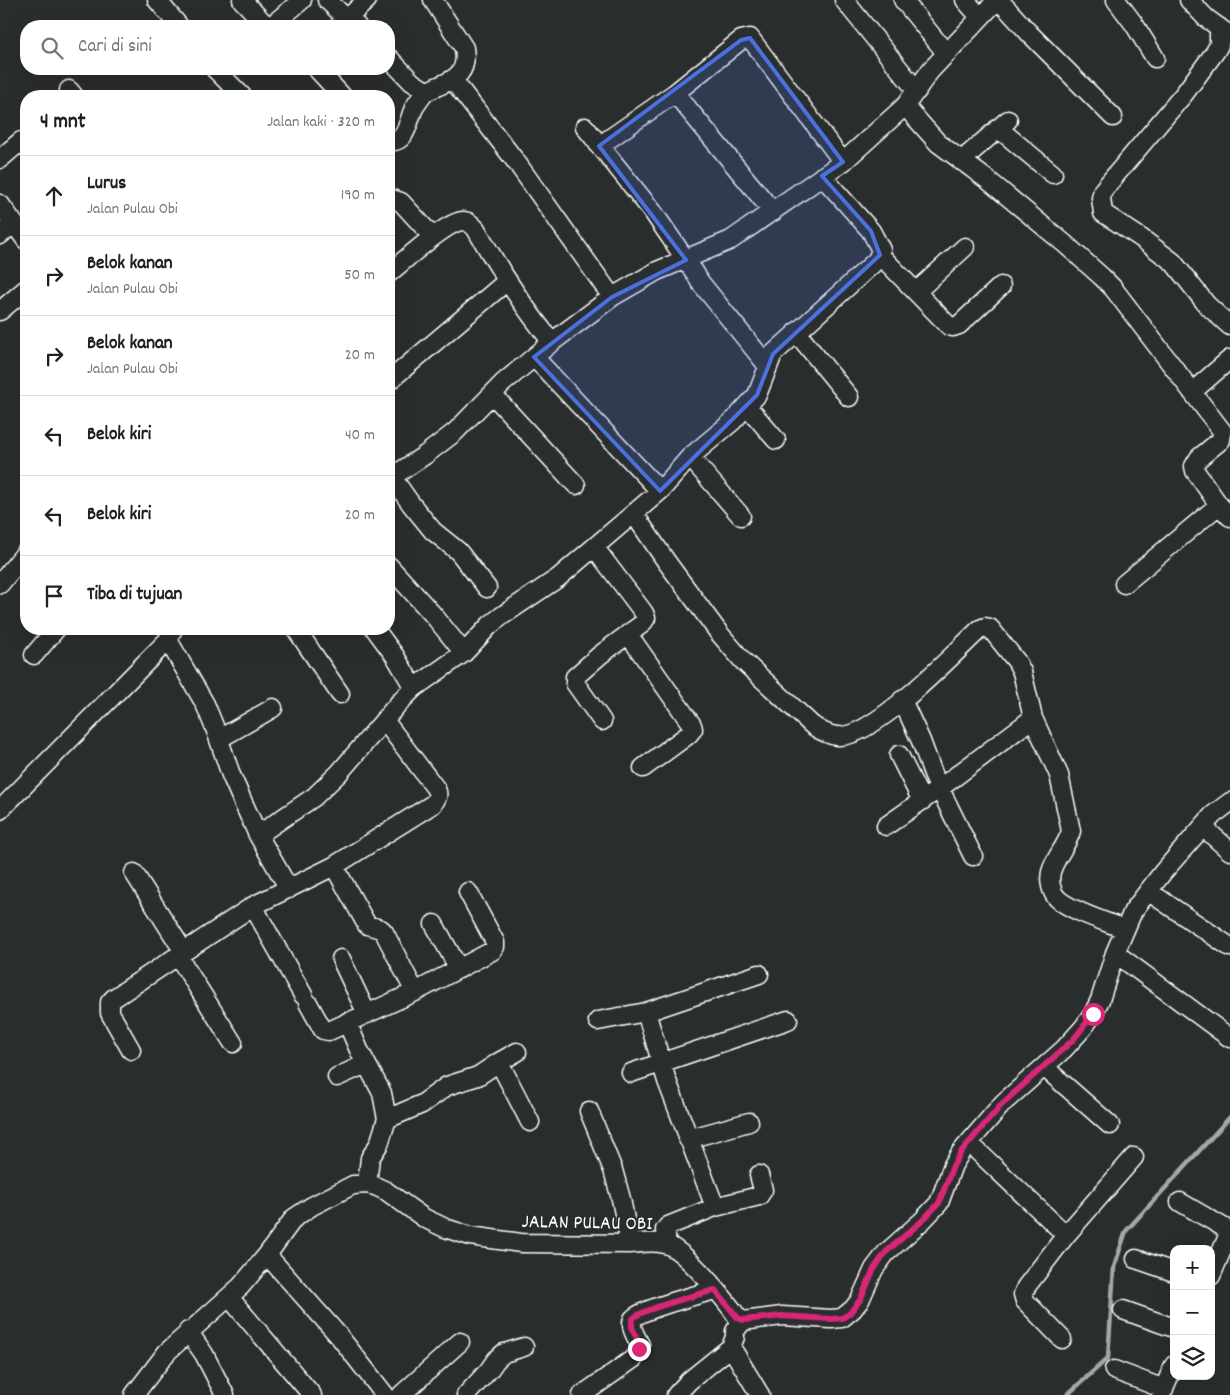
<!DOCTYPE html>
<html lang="id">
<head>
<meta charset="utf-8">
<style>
	:root { --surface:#fff; --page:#f6f6f6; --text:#202124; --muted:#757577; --line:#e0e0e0 }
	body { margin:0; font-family:Dekko,sans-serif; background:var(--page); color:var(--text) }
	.controls { position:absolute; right:15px; bottom:15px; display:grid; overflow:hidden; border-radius:10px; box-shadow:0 5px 20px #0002 }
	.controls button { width:45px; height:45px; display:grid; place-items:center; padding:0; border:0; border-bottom:1px solid var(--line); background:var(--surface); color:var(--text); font:25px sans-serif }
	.stop { position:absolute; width:15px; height:15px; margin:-11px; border:4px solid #db2777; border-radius:50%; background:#fff }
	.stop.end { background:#db2777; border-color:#fff; box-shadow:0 1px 5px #0008 }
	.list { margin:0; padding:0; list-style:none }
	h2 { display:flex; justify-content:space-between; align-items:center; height:65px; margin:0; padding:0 20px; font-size:21px }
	h2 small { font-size:16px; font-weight:400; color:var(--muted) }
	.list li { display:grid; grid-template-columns:32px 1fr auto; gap:15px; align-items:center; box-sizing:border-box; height:80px; padding:0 20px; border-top:1px solid var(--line) }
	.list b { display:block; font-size:19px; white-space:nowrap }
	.list p { margin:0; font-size:16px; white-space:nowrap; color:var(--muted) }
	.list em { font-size:16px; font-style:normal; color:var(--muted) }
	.icon { flex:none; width:28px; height:28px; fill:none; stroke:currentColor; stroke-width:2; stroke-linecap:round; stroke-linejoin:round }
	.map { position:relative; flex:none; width:1230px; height:1395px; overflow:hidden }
	.search { position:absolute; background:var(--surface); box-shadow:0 5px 20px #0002; left:20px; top:20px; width:375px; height:55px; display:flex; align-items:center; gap:12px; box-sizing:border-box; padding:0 18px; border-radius:20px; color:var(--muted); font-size:19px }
	.panel { position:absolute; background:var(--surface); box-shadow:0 5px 20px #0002; left:20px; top:90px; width:375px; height:545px; border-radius:20px }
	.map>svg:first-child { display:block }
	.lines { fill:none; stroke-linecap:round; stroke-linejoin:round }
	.stream { stroke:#a6a7a7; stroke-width:4.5 }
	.minor-casing { stroke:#fff; stroke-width:21 }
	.minor { stroke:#2a2d2e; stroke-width:18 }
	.route { stroke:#db2777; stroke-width:6 }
	.marked { fill:#4a71e0; fill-opacity:0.2; stroke:#4a71e0; stroke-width:4; stroke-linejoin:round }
	.labels { text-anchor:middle; stroke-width:4; stroke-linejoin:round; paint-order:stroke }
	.street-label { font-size:20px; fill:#fff; stroke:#2a2d2e }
</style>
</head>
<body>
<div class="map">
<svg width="1230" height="1395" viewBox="0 0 1230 1395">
	<rect width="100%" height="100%" fill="#2a2d2e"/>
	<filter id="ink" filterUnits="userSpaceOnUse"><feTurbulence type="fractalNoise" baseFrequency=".02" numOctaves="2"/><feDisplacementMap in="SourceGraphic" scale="10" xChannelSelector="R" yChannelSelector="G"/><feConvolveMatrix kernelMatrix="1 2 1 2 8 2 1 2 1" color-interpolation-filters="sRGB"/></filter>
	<g filter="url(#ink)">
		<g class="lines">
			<path class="stream" d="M1067,1395L1108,1358L1114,1267L1126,1231L1230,1117"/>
			<defs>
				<path id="minor" d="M157,0L179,26
					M242,0L267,26
					M327,0L346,18L357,26
					M844,0L917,91
					M903,0L946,53
					M965,0L980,17
					M999,0L1029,33L1113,117
					M1116,0L1134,24L1155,58
					M1189,0L1206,18L1228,34
					M271,26L302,0
					M339,26L367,0
					M1219,27V45L1215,52L1184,94L1103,190L1101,198L1103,213L1141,238L1173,262L1207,305L1230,326
					M389,58L412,82L426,91
					M215,69L242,96
					M317,69L342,96
					M453,80L517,163L612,297
					M69,90L74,96
					M675,93L773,212
					M905,106L938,143L989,181L1065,244L1102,277L1113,288L1222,431L1221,440L1199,458L1194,466L1195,471L1219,505L1230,517
					M585,127L653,212L695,273L700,282L767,365
					M998,128L1053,174
					M389,141C407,144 408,120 414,108C417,103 420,99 423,95C427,90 431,90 436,87C457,79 468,72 464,48L433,0
					M599,146L675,93L741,40L750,38L843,162
					M0,159L21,141L26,146
					M961,161L1008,120
					M389,198L401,202L433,237
					M0,204L26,240
					M0,235L14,223
					M880,255L949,326L953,327L959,325L1001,286
					M389,273C403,262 447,221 463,221C469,221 472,225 476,229C499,269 523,307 552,342
					M916,292L965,247
					M0,311L26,289
					M796,332L849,397
					M534,357L660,491
					M389,381L507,281
					M1192,392L1230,359
					M493,395L576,485
					M747,406L776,440
					M690,457L741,516
					M392,477L411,504L433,531L458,551L487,588
					M389,479L425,455L455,432L503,383L552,342L612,297L657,271L731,240L843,162L905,106L930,71L997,0
					M634,514L666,561L719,633L743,661L812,725C819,730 828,735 837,736C872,740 954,653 980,629L985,627L990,628L1017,662L1022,672L1033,718L1059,775L1071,831C1067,846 1055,857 1051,872C1049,881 1051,892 1057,898C1068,910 1107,922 1124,929
					M595,548L644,613L646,618L642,624L600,655L575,677V683L602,721
					M389,566L435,617L464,653
					M0,584L26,552
					M1124,584L1219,505
					M296,629L340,694
					M375,629L395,656L414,688
					M628,634L692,725L693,729L688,735L643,768
					M168,640L205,704L216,731L231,775L242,800L258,835L289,889
					M34,655L56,629
					M902,700L921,741L935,779L973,856
					M219,739L273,708
					M899,755L922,801
					M0,810L168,640L173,629
					M886,826L940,788L1033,718
					M1203,827L1230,851
					M258,835L314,797L339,773L398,704L414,688L464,653L490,625L503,615L558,578L660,491L690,457L733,421L757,395L773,354L877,260L881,250L871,231L822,176
					M334,866L367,925L381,929L384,932L415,992
					M134,873L184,952
					M1148,891L1230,947
					M253,906L303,995
					M434,924L459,969
					M1115,953L1230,1038
					M178,956L233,1043
					M341,959L367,1014
					M308,1003L323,1030L329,1031L415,992L492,951L495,947V942L468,892
					M646,1012L667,1081L715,1207
					M598,1021L646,1012L759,974
					M347,1022L359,1050L382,1093L387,1119L379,1144L370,1158L367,1184
					M131,1050L110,1013V1002L114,998L253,906L334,866L433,804C437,798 439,795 436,789L384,720
					M499,1062L530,1122
					M1044,1067L1110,1125
					M631,1073L788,1020
					M337,1077L366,1064
					M589,1111L613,1170L621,1199L630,1244
					M387,1119L422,1104L447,1086L478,1076L499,1062L517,1052
					M688,1139L749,1122
					M969,1143L1066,1235
					M1180,1202L1230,1231
					M667,1244L665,1230L668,1226L715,1207L759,1196L763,1190L759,1175
					M267,1255L339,1336L385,1395
					M1136,1259L1174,1272
					M1211,1276L1230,1231
					M229,1297L312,1395
					M1123,1310L1174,1328
					M188,1331L204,1354L225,1395
					M1062,1339L1025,1301L1023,1294L1026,1287L1066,1235L1134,1157
					M731,1347L760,1395
					M1114,1370L1164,1389
					M134,1395L167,1352L241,1286L267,1255L294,1218L312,1206L353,1185L367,1184L375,1186L386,1191L424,1218L445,1228L470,1236L521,1243L630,1244C641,1243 654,1241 665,1244C683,1248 727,1301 738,1318L743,1321L782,1316L831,1319L842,1318L853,1309L860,1300L874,1269L886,1253L923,1220L939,1203L953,1165L961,1152L1003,1103L1064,1049L1083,1028L1093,1014L1100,1000L1115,953L1133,911L1163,872L1213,815L1230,802
					M401,1395L460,1342
					M466,1395L489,1370L496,1360L504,1353L524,1347
					M582,1395L633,1359L638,1353L640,1345C637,1338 629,1327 633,1319C636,1311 703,1293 715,1290
					M676,1395L689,1381L731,1347L735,1337V1331L743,1321
					M1161,1395L1174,1365"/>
			</defs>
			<use href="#minor" class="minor-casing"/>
			<use href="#minor" class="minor"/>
		</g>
	</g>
	<g class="lines" filter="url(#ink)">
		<path class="route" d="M639,1349C641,1339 628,1329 633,1319C636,1311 703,1293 715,1290L738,1318L743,1320L782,1316L831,1319L842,1318L849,1314L860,1300L874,1269L886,1252L923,1220L939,1203L953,1166L961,1152L1003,1103L1074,1039L1093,1014"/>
	</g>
	<path class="marked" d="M750,38L843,162L822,176L871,231L880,255L773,354L757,395L660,491L534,357L612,297L686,260L599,146L741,40Z"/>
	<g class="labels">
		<g class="street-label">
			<text transform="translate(587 1221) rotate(1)" y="7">JALAN PULAU OBI</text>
		</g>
	</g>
</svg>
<div class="controls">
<button>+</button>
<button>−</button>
<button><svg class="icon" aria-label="layers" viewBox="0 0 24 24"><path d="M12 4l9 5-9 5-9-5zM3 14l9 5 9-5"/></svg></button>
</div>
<div class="stop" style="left:1093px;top:1014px"></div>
<div class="stop end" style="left:639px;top:1349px"></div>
<div class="search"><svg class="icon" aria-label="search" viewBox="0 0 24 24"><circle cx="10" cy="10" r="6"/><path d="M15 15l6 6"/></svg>Cari di sini</div>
<section class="panel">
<h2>4 mnt<small>Jalan kaki · 320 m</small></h2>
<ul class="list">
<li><svg class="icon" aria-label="ahead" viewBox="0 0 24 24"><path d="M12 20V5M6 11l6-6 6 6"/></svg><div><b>Lurus</b><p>Jalan Pulau Obi</p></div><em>190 m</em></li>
<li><svg class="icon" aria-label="right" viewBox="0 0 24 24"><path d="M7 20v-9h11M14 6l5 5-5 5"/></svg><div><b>Belok kanan</b><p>Jalan Pulau Obi</p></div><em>50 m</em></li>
<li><svg class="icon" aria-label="right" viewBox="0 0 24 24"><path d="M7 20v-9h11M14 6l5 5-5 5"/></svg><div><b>Belok kanan</b><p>Jalan Pulau Obi</p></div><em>20 m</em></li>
<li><svg class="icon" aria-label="left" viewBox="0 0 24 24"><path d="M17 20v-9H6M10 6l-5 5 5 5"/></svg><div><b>Belok kiri</b></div><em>40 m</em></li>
<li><svg class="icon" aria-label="left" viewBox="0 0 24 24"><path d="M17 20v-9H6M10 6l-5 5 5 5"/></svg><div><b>Belok kiri</b></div><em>20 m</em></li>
<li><svg class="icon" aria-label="arrive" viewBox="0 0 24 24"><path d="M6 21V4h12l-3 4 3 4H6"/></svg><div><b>Tiba di tujuan</b></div></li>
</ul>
</section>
</div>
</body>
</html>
